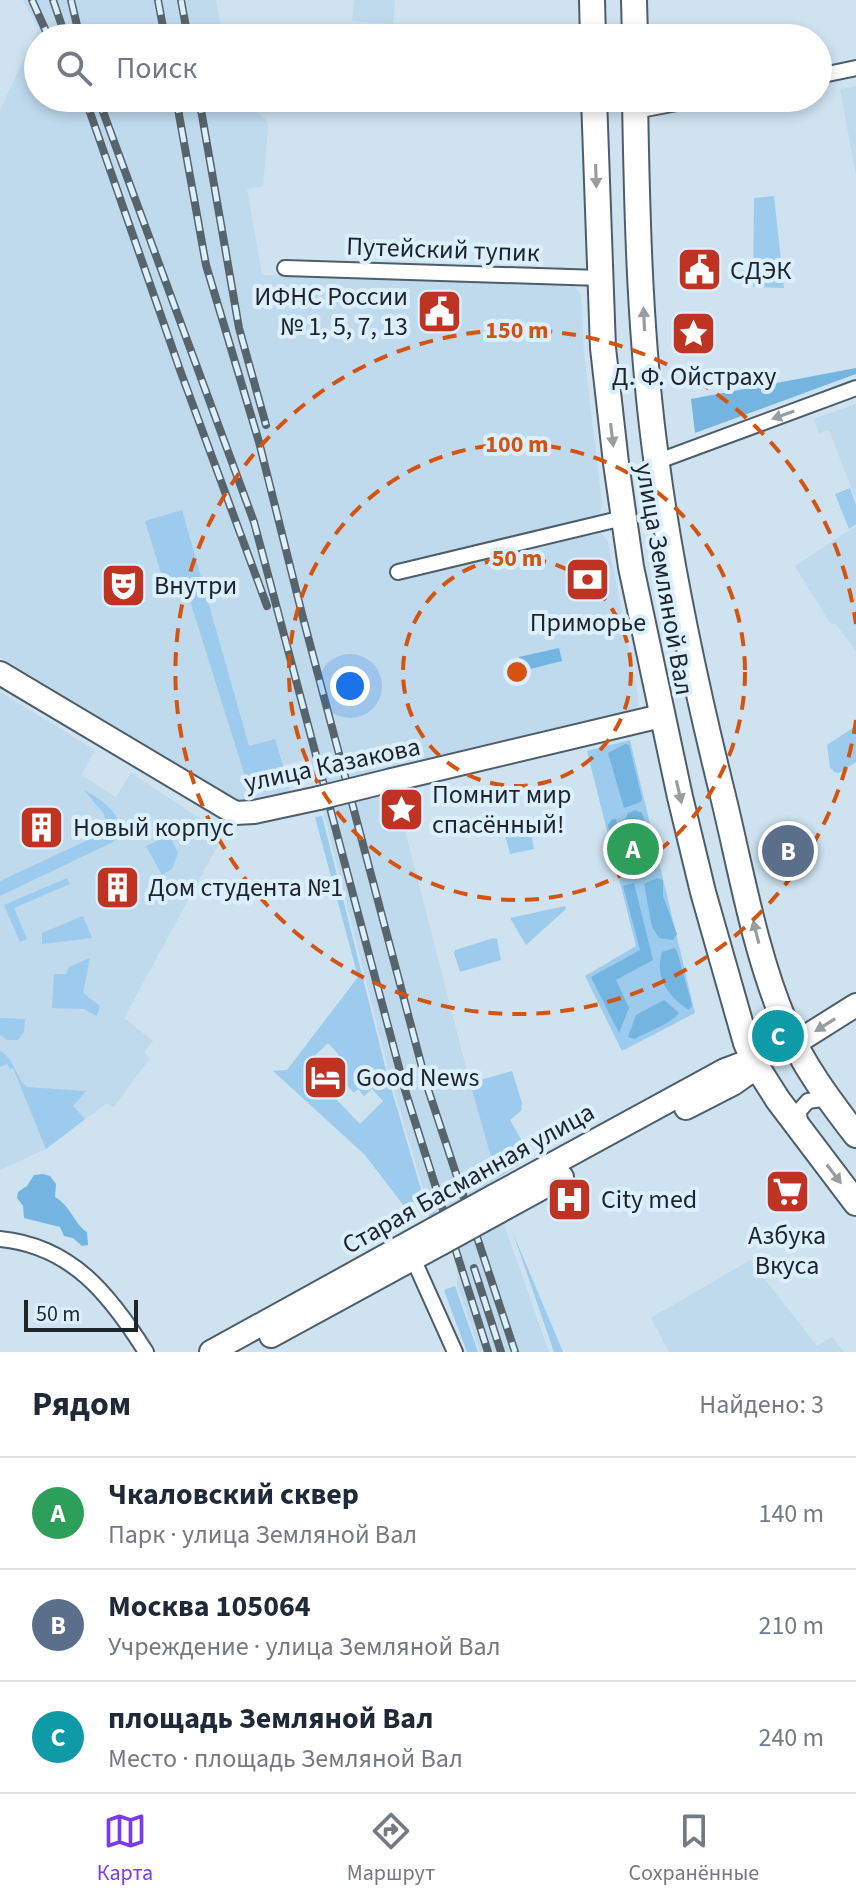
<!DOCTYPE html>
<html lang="ru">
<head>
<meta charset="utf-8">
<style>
	:root { --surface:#fff; --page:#f6f6f7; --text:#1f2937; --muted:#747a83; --line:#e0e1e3; --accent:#7c3aed }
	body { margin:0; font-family:"Source Sans 3",sans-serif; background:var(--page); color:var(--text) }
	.scale { position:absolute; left:24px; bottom:20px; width:114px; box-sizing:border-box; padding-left:8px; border:4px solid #1d252a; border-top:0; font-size:22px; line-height:28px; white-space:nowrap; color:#1d252a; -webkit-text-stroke:6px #dbeffe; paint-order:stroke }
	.you { position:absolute; left:350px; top:686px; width:28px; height:28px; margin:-20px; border:6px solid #fff; border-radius:50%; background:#1a73e8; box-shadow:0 0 0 12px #1a73e833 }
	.badge { display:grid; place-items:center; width:52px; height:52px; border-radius:50%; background:var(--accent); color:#fff; font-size:26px; font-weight:700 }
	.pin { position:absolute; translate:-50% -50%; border:4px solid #fff; box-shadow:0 2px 8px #0006 }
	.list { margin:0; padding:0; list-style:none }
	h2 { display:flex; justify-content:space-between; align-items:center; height:104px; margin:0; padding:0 32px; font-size:34px }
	h2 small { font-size:26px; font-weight:400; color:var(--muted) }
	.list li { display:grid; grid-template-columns:52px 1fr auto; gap:24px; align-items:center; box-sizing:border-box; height:112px; padding:0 32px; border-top:2px solid var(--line) }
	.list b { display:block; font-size:30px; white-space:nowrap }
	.list p { margin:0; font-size:26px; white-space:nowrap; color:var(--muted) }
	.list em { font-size:26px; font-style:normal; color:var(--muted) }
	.icon { flex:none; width:44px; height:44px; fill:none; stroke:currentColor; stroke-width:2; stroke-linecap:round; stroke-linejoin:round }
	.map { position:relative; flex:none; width:856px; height:1352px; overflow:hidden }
	.search { position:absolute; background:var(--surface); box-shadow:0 4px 12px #0003; left:24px; right:24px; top:24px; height:88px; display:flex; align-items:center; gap:20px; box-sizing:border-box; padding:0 28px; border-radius:44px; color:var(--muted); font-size:30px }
	.sheet { height:440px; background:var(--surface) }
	nav { display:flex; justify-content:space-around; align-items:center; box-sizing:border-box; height:112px; border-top:2px solid var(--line); background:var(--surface); font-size:22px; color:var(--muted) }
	nav a { display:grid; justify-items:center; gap:4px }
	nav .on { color:var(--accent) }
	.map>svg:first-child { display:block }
	.built { fill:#bfd9ed }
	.green { fill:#9ccbed; fill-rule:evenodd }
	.forest { fill:#73b4e1 }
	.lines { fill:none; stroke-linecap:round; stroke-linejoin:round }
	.street-casing { stroke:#4d5e6a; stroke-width:18 }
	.secondary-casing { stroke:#4d5e6a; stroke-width:26 }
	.primary-casing { stroke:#4d5e6a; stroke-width:28 }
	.street { stroke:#fff; stroke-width:14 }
	.secondary { stroke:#fff; stroke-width:22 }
	.primary { stroke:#fff; stroke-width:24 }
	.rail-casing { stroke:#58646c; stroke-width:8 }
	.rail { stroke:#dbeffe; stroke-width:5; stroke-dasharray:15; stroke-linecap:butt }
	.secondary-bridge-casing { stroke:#4d5e6a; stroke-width:26; stroke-linecap:butt }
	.secondary-bridge { stroke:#fff; stroke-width:22 }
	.oneway { fill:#999d9f }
	.ring { fill:none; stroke:#d4540f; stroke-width:4; stroke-dasharray:14 10 }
	.labels { text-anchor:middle; stroke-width:8; stroke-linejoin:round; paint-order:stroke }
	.street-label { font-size:26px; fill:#1d252a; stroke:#dbeffe }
	.poi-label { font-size:26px; fill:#1d252a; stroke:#dbeffe; text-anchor:start }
	.centre { fill:#d4540f; stroke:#dbeffe; stroke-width:4 }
	.ring-label { font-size:24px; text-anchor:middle; font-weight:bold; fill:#d4540f; stroke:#dbeffe; stroke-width:8; stroke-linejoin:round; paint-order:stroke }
</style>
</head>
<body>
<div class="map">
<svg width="856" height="1352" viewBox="0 0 856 1352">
	<rect width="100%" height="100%" fill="#cee2f0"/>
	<path class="built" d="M23,0H216L223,38H38V98H233L236,111L254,108L267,121L268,127L263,186L247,189L262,275L555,283L574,286L581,296L584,353L602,504L600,513L593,519L403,563L405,575L596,531L601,532L608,542L638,695L637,709L609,722L593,719L392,766L391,763L388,764L470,1083L489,1150L499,1177L490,1185L549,1352H480L457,1285V1259L439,1212L424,1192L389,1073L310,758L283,765L290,791L251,800H238L0,657V110L38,29Z
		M354,0H395L393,24L352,21Z
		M856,86V175L840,89Z
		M856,404V500L829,430L819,433L814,419Z
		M856,526V652L836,624L830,623L795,566Z
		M0,692L95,750L81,775L116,797L131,773L224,834L124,1018L153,1041L144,1052L150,1058L113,1108L107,1103L46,1149L0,1170Z
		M750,1260L817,1346L832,1337L844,1352H669L651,1318Z"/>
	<path class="green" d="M774,196L784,288L753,287L754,198Z
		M850,488L856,505V524L849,529L835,494Z
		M182,510L249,746L275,739L289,785L263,792L249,789L186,588L167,593L145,521Z
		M856,726V762L839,773L834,772L830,767L827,745Z
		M630,740L695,1013L622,1051L585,976L636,946L587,751Z
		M84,790C102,800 124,813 118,837L113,842L0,896V881L88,840L107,829L104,814Z
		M322,816L387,1074L422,1193L437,1213L430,1217L417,1200L404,1206L365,1155L273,1071L287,1070L358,977L315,817ZM328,1043L339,1055L332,1062L338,1068L334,1072L354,1093L358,1089L364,1096L372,1089L383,1101L360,1124L304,1066Z
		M530,829L534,849L510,854L505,835Z
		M169,835L178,853L172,869L162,875L146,846Z
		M67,878L70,884L14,908L27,939L20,942L4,905Z
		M565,906L566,909L526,945L510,918Z
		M83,916L92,938L42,944V933Z
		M494,938L497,939L501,960L460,972L454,953L455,950Z
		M90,958L83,993L100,1006L97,1016L84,1009L52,1008L54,974H66L69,967Z
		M0,1018L25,1019L24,1032L18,1040H7L0,1035Z
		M0,1051C15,1059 15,1077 27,1087L86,1091L73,1106L85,1119L46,1149L13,1068L10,1069L7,1064L0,1067Z
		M512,1071L522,1103L521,1111L510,1120L531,1157L499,1177L489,1150L470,1083Z
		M513,1233L563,1352H554Z
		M455,1286L478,1352H467L444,1290Z"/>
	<path class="forest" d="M856,368V374L695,433L691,399Z
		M559,648L562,661L522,671L519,657Z
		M625,744L629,745L642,798L641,802L624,808L608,753Z
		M636,810L642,813L656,858V870L640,874L639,862L625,820L628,813Z
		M612,819H616L626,860L625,875L620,873L608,825Z
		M657,878L663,880V896L677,934L673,940L659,938L652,927L644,884Z
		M634,883L653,960L616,980L629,1008L619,1033L591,977L640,950L623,886Z
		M674,948L677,951L692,1005L689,1010C669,997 654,978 662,952Z
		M664,1000L679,1013C671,1024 648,1031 635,1039L628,1037L636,1015Z
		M43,1174L50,1176L56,1184L55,1197C71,1206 74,1224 87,1232L88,1245L82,1246L73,1238L64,1236L60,1227L24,1218L23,1206L17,1198L18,1192L27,1186L34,1175Z"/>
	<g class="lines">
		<defs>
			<path id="street" d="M818,76L856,68
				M635,111L703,98
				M285,268L600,278
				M656,462L856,388
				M398,572L623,518
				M741,1025C756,1041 778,1034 779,1012
				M800,1127L799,1111L808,1101L822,1099L831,1103
				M0,1239C72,1246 110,1295 146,1352
				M411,1254L455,1352"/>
			<path id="secondary" d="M0,673L235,813L254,812L319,798
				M392,780L661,716
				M686,1108L733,1084L757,1067
				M494,1196L725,1070L794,1044L856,1005
				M500,1211L562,1177
				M271,1336L440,1244
				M211,1352L434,1229"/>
			<path id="primary" d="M592,0L593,38
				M634,0L635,38
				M594,98L603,348L616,463L631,567L680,797L703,892L746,1043L757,1067L778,1100L856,1203
				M635,98C637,220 640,344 657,465C672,577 696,687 723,796C741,870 755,953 785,1023C802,1064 829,1100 856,1135"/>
		</defs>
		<use href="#street" class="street-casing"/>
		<use href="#secondary" class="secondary-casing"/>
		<use href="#primary" class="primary-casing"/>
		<use href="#street" class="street"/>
		<use href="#secondary" class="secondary"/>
		<use href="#primary" class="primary"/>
		<defs>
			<path id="rail" d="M32,0L49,38
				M53,0L66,38
				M71,0L80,38
				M158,0L165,38
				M181,0L188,38
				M85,98L180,370L267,606
				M98,98L254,522L405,1090L488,1352
				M176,98L206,265L259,442L302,614L427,1086L515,1352
				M199,98L239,328L266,425
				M474,1268L501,1352"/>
		</defs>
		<use href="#rail" class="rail-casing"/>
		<use href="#rail" class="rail"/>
		<defs>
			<path id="secondary-bridge" d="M319,798L392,780
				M434,1229L494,1196
				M440,1244L500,1211"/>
		</defs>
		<use href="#secondary-bridge" class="secondary-bridge-casing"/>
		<use href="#secondary-bridge" class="secondary-bridge"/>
	</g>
	<defs><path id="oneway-solid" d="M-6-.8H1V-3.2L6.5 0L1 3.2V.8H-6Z" transform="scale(2)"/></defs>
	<g class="oneway">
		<use href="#oneway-solid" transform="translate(596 176) rotate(88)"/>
		<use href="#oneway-solid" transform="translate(644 319) rotate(-93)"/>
		<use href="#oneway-solid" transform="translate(783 415) rotate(160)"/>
		<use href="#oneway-solid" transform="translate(612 435) rotate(83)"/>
		<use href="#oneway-solid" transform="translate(679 792) rotate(77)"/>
		<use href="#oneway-solid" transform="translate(756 932) rotate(-104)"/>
		<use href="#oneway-solid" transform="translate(825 1025) rotate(148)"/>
		<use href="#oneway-solid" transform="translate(834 1174) rotate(53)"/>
	</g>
	<g class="ring">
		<circle cx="517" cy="672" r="114"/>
		<circle cx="517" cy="672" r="228"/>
		<path d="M856 720A342 342 0 1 1 856 624"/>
	</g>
	<defs>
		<symbol id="civic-square" viewBox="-11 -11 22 22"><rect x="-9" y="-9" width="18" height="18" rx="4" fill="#bf3323" stroke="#dbeffe"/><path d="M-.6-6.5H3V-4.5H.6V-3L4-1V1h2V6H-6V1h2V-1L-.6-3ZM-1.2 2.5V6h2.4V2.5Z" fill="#fff"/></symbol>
		<symbol id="sight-square" viewBox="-11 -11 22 22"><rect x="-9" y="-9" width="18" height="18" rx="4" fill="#bf3323" stroke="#dbeffe"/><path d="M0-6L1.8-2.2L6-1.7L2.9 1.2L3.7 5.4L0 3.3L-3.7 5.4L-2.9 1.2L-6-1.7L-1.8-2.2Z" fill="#fff"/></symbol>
		<symbol id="bank-square" viewBox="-11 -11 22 22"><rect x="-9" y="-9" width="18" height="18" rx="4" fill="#bf3323" stroke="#dbeffe"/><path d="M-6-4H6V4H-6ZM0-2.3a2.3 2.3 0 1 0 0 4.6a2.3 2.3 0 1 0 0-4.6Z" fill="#fff"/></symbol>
		<symbol id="theatre-square" viewBox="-11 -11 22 22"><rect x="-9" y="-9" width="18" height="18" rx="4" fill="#bf3323" stroke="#dbeffe"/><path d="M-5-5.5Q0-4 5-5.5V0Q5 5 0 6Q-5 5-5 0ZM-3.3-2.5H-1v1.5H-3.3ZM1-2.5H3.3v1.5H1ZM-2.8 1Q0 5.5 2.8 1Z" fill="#fff"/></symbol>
		<symbol id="building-square" viewBox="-11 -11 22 22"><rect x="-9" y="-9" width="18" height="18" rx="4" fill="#bf3323" stroke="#dbeffe"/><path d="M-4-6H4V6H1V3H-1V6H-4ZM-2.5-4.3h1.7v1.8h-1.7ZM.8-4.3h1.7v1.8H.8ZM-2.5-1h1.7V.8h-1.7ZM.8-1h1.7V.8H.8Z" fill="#fff"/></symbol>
		<symbol id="hotel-square" viewBox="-11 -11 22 22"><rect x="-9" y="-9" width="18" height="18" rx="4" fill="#bf3323" stroke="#dbeffe"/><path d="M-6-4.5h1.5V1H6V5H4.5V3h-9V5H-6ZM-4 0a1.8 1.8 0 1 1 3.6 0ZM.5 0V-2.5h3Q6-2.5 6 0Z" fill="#fff"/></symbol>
		<symbol id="supermarket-square" viewBox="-11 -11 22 22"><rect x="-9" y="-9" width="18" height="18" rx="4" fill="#bf3323" stroke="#dbeffe"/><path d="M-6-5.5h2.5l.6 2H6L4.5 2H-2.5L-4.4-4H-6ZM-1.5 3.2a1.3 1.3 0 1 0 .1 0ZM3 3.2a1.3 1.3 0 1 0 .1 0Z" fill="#fff"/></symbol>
		<symbol id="hospital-square" viewBox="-11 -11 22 22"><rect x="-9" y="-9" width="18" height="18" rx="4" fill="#bf3323" stroke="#dbeffe"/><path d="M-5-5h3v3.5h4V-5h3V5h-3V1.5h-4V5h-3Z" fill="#fff"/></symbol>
	</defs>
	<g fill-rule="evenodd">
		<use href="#civic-square" x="674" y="244" width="51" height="51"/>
		<use href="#civic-square" x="414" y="286" width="51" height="51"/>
		<use href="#sight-square" x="668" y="308" width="51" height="51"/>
		<use href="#bank-square" x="562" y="554" width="51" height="51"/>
		<use href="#theatre-square" x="98" y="560" width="51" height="51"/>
		<use href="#sight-square" x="376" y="784" width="51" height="51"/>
		<use href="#building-square" x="16" y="802" width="51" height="51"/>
		<use href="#building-square" x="92" y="862" width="51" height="51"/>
		<use href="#hotel-square" x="300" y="1052" width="51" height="51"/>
		<use href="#supermarket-square" x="762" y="1166" width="51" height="51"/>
		<use href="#hospital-square" x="544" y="1174" width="51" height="51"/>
	</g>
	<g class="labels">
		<g class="street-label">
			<text transform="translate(443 249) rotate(2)" y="9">Путейский тупик</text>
			<text transform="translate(665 579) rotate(80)" y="9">улица Земляной Вал</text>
			<text transform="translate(332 764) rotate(-12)" y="9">улица Казакова</text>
			<text transform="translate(468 1178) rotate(-29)" y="9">Старая Басманная улица</text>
		</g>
		<g class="poi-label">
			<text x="730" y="279">СДЭК</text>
			<text x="408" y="305" text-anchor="end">ИФНС России<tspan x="408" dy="30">№ 1, 5, 7, 13</tspan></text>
			<text x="694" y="385" text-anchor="middle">Д. Ф. Ойстраху</text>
			<text x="154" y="594">Внутри</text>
			<text x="588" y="631" text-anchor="middle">Приморье</text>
			<text x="432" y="803">Помнит мир<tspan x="432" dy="30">спасённый!</tspan></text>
			<text x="73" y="836">Новый корпус</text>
			<text x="148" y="896">Дом студента №1</text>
			<text x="356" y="1086">Good News</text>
			<text x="601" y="1208">City med</text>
			<text x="787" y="1244" text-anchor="middle">Азбука<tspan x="787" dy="30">Вкуса</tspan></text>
		</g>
	</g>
	<circle cx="517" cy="672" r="12" class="centre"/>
	<g class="ring-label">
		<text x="517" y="338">150 m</text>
		<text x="517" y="452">100 m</text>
		<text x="517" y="566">50 m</text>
	</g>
</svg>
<div class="scale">50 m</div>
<div class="you"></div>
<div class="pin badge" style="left:633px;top:849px;background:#2e9e5b">A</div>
<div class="pin badge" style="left:788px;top:851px;background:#5c6f8a">B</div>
<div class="pin badge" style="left:778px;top:1036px;background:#0f9aa8">C</div>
<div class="search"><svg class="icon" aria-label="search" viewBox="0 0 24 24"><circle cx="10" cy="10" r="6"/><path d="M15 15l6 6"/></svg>Поиск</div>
</div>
<section class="sheet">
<h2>Рядом<small>Найдено: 3</small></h2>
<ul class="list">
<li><span class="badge" style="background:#2e9e5b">A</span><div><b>Чкаловский сквер</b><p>Парк · улица Земляной Вал</p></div><em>140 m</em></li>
<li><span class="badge" style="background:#5c6f8a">B</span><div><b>Москва 105064</b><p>Учреждение · улица Земляной Вал</p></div><em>210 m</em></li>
<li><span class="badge" style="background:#0f9aa8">C</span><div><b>площадь Земляной Вал</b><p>Место · площадь Земляной Вал</p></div><em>240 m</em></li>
</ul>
</section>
<nav>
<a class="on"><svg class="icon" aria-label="map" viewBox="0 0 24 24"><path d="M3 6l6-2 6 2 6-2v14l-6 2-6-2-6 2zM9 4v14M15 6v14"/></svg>Карта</a>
<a><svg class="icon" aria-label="directions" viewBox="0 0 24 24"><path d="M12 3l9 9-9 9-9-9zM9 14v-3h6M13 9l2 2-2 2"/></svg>Маршрут</a>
<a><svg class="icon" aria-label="saved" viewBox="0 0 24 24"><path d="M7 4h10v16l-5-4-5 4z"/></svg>Сохранённые</a>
</nav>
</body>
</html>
